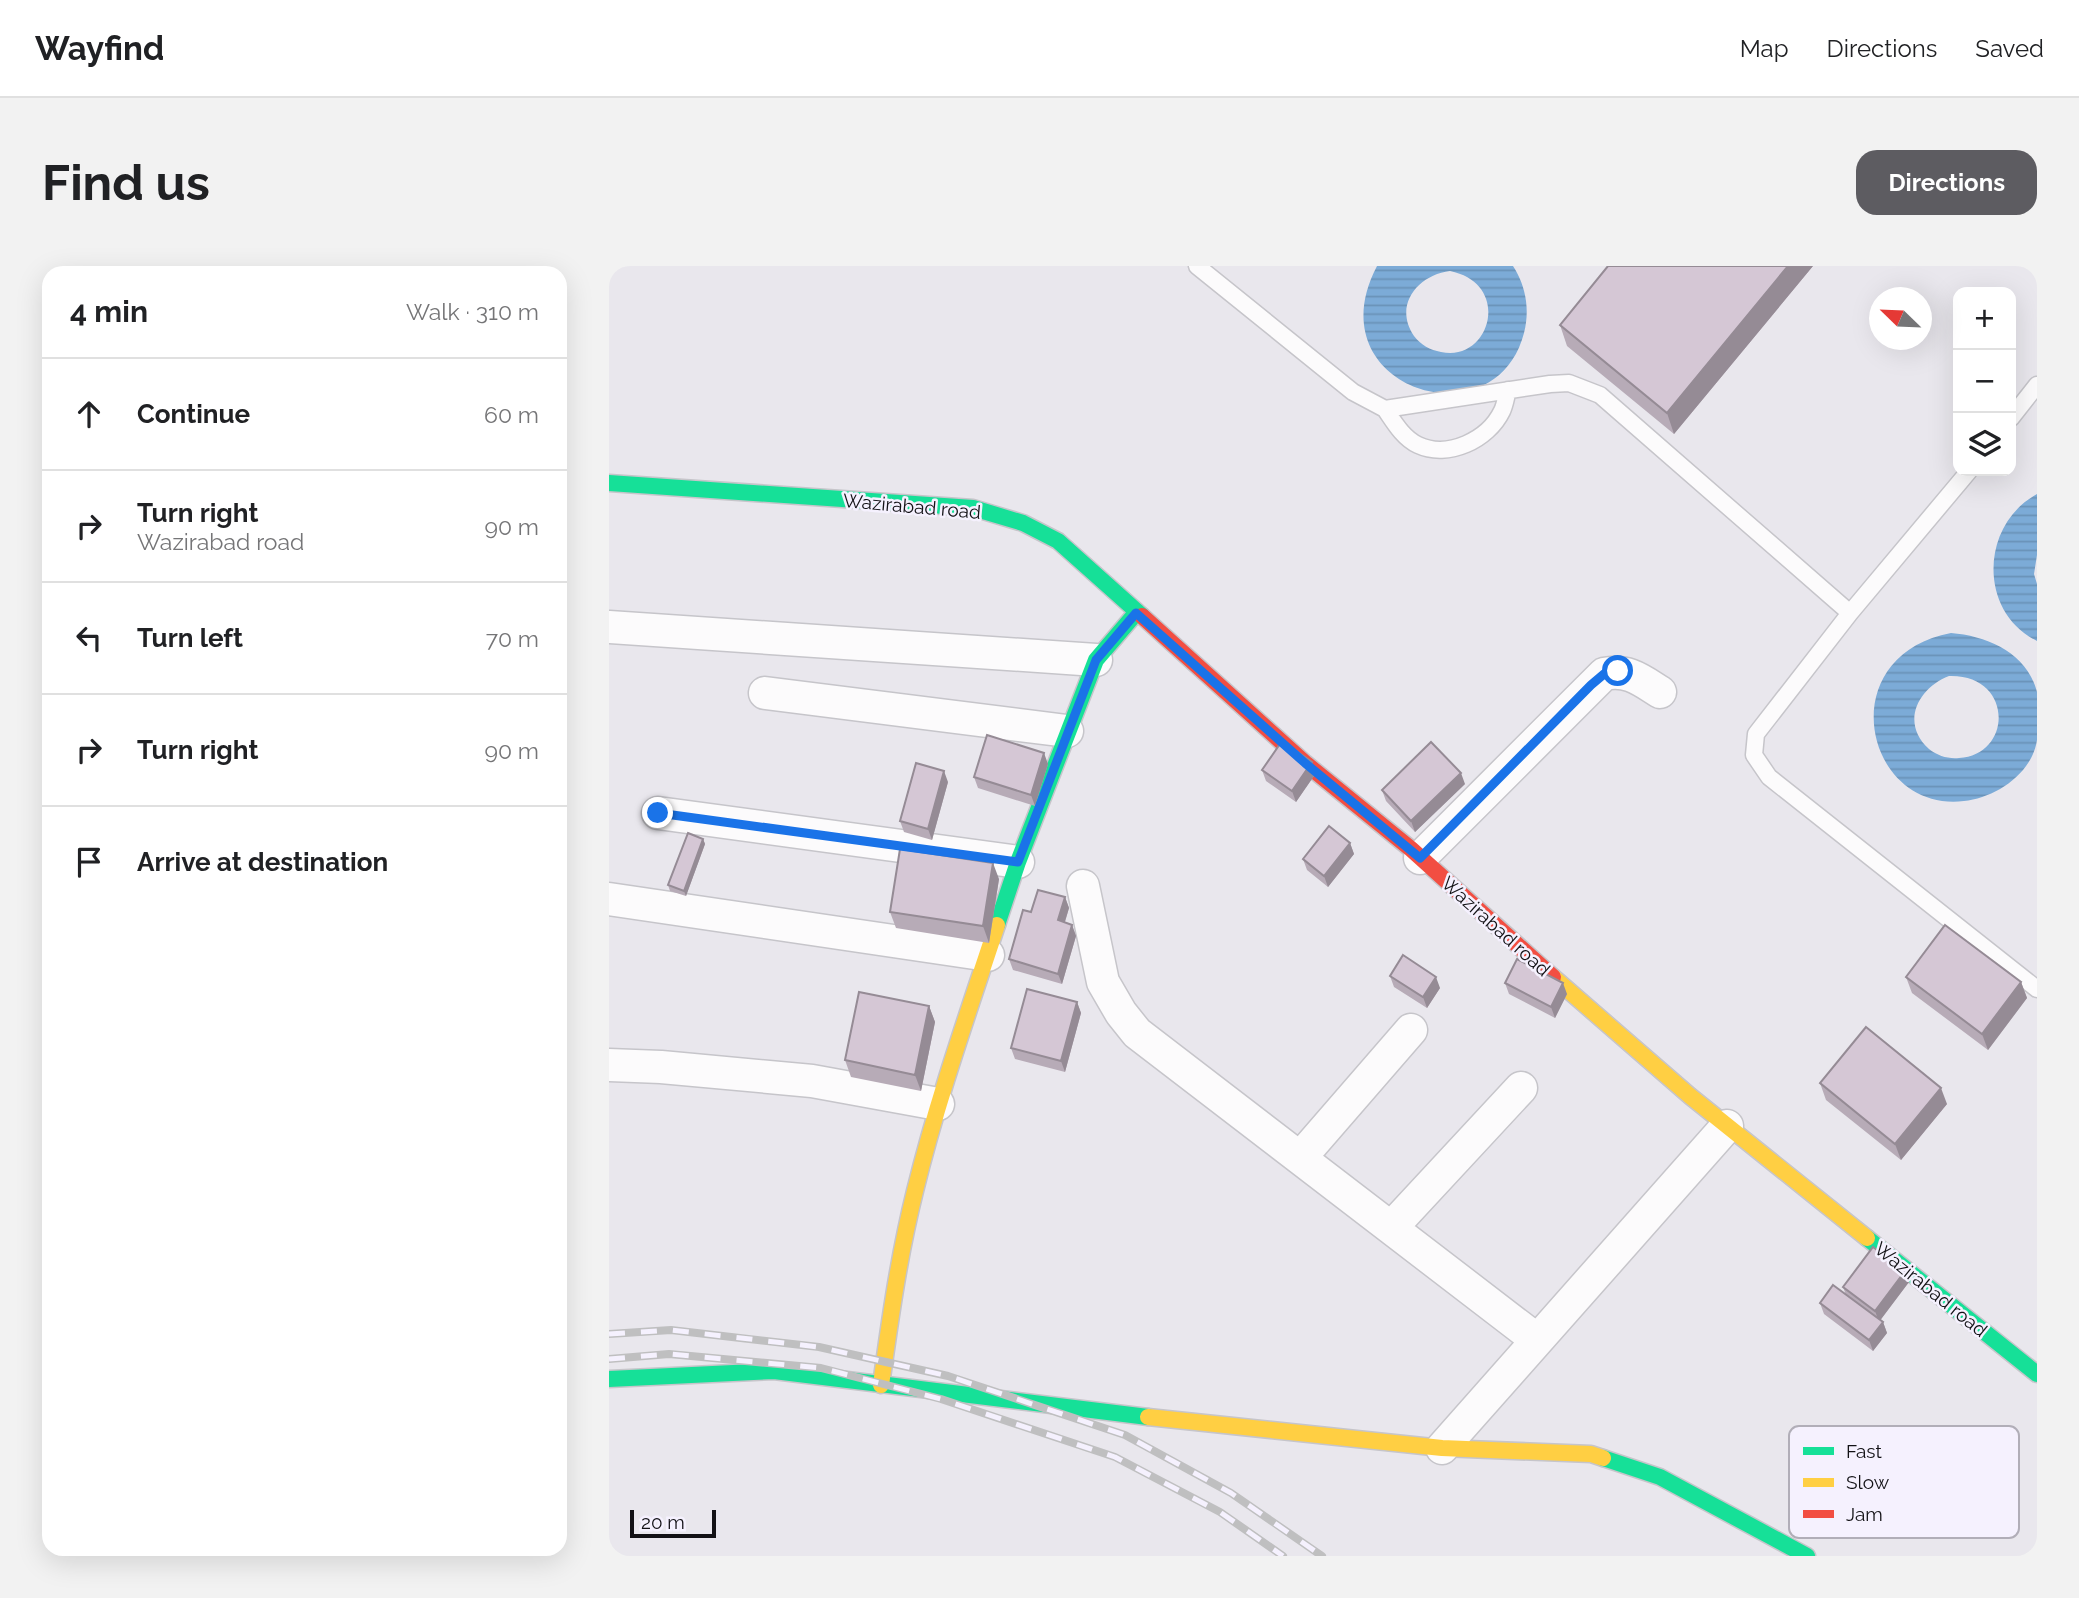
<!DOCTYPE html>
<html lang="en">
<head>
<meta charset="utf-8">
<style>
	:root { --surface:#fff; --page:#f2f2f2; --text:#202124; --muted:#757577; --line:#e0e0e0; --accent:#5d5c61 }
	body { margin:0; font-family:Raleway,sans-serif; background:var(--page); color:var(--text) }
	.controls { position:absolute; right:21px; top:21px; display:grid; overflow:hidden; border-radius:14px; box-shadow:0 7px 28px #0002 }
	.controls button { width:63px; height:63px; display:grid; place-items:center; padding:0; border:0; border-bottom:2px solid var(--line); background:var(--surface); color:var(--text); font:35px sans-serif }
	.compass { position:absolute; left:1260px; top:21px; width:63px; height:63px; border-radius:50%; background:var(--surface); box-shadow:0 7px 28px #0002; rotate:293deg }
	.scale { position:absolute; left:21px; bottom:18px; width:86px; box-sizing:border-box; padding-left:7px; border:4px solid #121115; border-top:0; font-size:19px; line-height:24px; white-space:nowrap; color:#121115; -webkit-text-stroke:5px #f5f1fe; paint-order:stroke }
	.stop { position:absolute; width:21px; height:21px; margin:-16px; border:5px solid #1a73e8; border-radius:50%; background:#fff }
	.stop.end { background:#1a73e8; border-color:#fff; box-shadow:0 2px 7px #0008 }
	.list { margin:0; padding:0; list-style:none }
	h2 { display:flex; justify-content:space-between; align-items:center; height:91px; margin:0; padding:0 28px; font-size:30px }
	h2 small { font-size:23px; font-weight:400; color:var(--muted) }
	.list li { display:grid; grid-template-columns:46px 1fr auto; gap:21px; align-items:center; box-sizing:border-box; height:112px; padding:0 28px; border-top:2px solid var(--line) }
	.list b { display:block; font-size:26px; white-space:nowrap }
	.list p { margin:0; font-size:23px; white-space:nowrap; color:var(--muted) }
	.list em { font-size:23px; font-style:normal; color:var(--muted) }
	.icon { flex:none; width:38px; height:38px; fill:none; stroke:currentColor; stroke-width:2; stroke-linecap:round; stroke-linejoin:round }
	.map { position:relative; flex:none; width:1428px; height:1290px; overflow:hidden; border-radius:21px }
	header { display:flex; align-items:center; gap:42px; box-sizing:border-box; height:98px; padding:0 35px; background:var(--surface); border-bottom:2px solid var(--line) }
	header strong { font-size:33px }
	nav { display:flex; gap:38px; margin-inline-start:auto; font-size:24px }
	.intro { display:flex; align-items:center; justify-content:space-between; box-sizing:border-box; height:168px; padding:0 42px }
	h1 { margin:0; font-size:49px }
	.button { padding:18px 32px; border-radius:21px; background:var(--accent); color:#fff; font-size:24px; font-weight:700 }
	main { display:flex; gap:42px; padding:0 42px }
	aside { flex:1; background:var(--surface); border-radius:21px; box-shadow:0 7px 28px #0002 }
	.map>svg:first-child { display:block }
	.water { fill:url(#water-rules); fill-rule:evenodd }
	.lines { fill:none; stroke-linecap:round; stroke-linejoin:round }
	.lane-casing { stroke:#c6c5ca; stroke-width:19 }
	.street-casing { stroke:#c6c5ca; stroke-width:35 }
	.fast-casing { stroke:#c6c5ca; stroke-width:19 }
	.slow-casing { stroke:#c6c5ca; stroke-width:19 }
	.jam-casing { stroke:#c6c5ca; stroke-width:19 }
	.lane { stroke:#fcfbfc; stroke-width:16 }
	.street { stroke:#fcfbfc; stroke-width:32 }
	.fast { stroke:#16e098; stroke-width:16 }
	.slow { stroke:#ffcf43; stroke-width:16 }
	.jam { stroke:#f24e42; stroke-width:16 }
	.rail-casing { stroke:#bfbfc0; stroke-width:8 }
	.rail { stroke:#f5f1fe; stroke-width:5; stroke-dasharray:16; stroke-linecap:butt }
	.wall { fill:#b7abb7 }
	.shaded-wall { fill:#958b95 }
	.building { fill:#d5c7d5; stroke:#958b95; stroke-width:2 }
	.route { stroke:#1a73e8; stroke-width:9 }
	.labels { text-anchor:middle; stroke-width:5; stroke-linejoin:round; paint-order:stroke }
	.street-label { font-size:19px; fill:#121115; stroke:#f5f1fe }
	.key { fill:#f5f1fe; stroke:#b1aeb8; stroke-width:2 }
	.key-label { font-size:19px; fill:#121115 }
</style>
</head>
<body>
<header>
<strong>Wayfind</strong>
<nav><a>Map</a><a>Directions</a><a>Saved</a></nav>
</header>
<div class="intro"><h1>Find us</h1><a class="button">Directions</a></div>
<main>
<aside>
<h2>4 min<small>Walk · 310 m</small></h2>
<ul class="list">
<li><svg class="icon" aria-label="ahead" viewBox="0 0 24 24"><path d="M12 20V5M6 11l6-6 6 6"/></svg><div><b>Continue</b></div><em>60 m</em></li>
<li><svg class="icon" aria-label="right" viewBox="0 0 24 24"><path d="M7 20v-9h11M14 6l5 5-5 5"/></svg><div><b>Turn right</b><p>Wazirabad road</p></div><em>90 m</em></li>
<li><svg class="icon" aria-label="left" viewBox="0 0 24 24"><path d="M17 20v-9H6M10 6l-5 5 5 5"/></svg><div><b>Turn left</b></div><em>70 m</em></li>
<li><svg class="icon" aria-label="right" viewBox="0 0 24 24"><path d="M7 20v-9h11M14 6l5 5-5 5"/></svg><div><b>Turn right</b></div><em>90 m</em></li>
<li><svg class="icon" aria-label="arrive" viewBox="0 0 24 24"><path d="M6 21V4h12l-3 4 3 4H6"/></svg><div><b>Arrive at destination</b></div></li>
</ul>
</aside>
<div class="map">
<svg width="1428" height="1290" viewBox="0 0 1428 1290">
	<defs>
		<pattern id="water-rules" width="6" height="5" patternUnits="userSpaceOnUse" patternTransform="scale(1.75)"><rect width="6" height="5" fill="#7cabd7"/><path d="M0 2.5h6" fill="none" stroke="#6a92b8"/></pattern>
	</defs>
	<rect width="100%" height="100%" fill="#e9e7ed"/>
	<path class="water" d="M768,0H904C917,20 921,44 915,67C886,179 704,122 768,0ZM841,5C904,18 881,97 832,86C821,84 812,79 805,70C784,39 809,9 841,5Z
		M1428,228V289L1425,308L1428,318V375C1369,346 1371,259 1428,228Z
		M1342,367C1379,370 1418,387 1428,426C1428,434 1428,445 1428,453C1428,460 1428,467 1428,474C1423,508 1386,532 1355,535C1255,547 1221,390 1342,367ZM1340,410C1405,408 1404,489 1350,492C1339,493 1329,490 1320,483C1291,457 1309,422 1340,410Z"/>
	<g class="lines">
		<defs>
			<path id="lane" d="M588,0L744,126L776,143L941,118L960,117L991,129L1241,347
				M776,143C785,156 794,172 809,179C839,193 879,174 893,145C896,139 897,131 899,124
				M1402,152L1428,119
				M1360,205L1241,347L1147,468L1145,489L1160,511L1428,723"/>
			<path id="street" d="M0,361L487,394
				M156,427L458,465
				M49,547L409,596
				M811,592L995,408C1019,403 1032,414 1051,426
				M474,620L494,716L512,747L528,767L928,1074
				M0,633L379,689
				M0,799L52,801L203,815L329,838
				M691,892L802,764
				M782,962L912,822
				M833,1182L1118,860"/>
			<path id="fast" d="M0,217L364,242L414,257L449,275L533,350
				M388,659L409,596L487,394L527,347
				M1258,972L1428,1108
				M0,1113L165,1105L539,1151
				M994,1192L1051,1211L1198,1290"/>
			<path id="slow" d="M944,711L1081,830L1258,972
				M272,1119C281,1054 290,989 306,925C328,835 359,747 388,659
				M539,1151L833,1182L982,1188L994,1192"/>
			<path id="jam" d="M533,350L696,497L802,583L944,711"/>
		</defs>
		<use href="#lane" class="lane-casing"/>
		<use href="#street" class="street-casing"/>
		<use href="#fast" class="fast-casing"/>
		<use href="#slow" class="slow-casing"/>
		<use href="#jam" class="jam-casing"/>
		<use href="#lane" class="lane"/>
		<use href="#street" class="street"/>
		<use href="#fast" class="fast"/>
		<use href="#slow" class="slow"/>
		<use href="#jam" class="jam"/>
		<defs>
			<path id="rail" d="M0,1068L62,1064L210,1081L339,1110L516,1169L622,1227L713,1290
				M0,1093L60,1088L212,1102L332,1133L506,1191L611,1246L674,1290"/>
		</defs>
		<use href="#rail" class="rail-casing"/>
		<use href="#rail" class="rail"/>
	</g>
	<path class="wall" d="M1204,0L1065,168L958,80L951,59Z
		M439,498L426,540L369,522L365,511Z
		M653,504L707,507L687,536L657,515Z
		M339,516L323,574L295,566L291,555Z
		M856,518L806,566L777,535L773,524Z
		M94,573L96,578L77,630L61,625L59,619Z
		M741,577L745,588L719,621L698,604L694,593Z
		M390,613L380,677L287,662L281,646Z
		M456,631L460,642L456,656L463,659L467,670L453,718L404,704L400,693L422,646Z
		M781,710L831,722L818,742L785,721Z
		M1297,711L1412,716L1418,732L1379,784L1303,727Z
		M896,717L958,728L946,752L900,728Z
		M468,736L472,747L456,806L406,793L402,782Z
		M320,740L326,756L312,825L242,811L236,794Z
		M1211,817L1338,838L1292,894L1217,834Z
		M1296,1005L1300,1016L1271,1054L1274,1056L1278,1067L1264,1085L1215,1048L1211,1037L1237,1029L1234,1021Z"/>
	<path class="shaded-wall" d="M1179,0H1204L1065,168L1058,147Z
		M435,487L439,498L426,540L422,529Z
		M703,496L707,507L687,536L683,525Z
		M335,505L339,516L323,574L319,563Z
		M852,507L856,518L806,566L802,555Z
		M94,573L96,578L77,630L75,625Z
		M741,577L745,588L719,621L715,610Z
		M384,597L390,613L380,677L374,660Z
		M456,631L460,642L453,665L449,654Z
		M463,659L467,670L453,718L449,708Z
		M827,711L831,722L818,742L814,731Z
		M1412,716L1418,732L1379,784L1373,768Z
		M954,717L958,728L946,752L942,741Z
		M468,736L472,747L456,806L452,795Z
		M320,740L326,756L312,825L306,809Z
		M1332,822L1338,838L1292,894L1286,878Z
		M1296,1005L1300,1016L1270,1056L1266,1045Z
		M1274,1056L1278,1067L1264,1085L1260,1074Z"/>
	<path class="building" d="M999,0H1179L1058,147L951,59Z
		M378,469L435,487L422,529L365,511Z
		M673,475L703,496L683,525L653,504Z
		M822,476L852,507L802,555L773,524Z
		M307,497L335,505L319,563L291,555Z
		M720,560L741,577L715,610L694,593Z
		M79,567L94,573L75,625L59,619Z
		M291,583L384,597L374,660L281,646Z
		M429,624L456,631L449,654L463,659L449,708L400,693L414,644L422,646Z
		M1336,659L1412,716L1373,768L1297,711Z
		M794,689L827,711L814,731L781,710Z
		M908,693L954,717L942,741L896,717Z
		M418,723L468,736L452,795L402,782Z
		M250,726L320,740L306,809L236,794Z
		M1257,761L1332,822L1286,878L1211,817Z
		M1264,981L1296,1005L1266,1045L1234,1021Z
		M1224,1019L1274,1056L1260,1074L1211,1037Z"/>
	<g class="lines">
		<path class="route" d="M49,547L409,596L487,394L527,347L696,497L811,592L982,419L995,408L1009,405"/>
	</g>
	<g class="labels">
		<g class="street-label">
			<text transform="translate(303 240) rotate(5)" y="7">Wazirabad road</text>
			<text transform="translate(887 660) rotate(42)" y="7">Wazirabad road</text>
			<text transform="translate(1322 1023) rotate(39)" y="7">Wazirabad road</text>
		</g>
	</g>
	<rect x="1180" y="1160" width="230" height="112" rx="10" class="key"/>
	<rect x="1194" y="1181" width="31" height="8" fill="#16e098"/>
	<rect x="1194" y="1212" width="31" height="9" fill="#ffcf43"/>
	<rect x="1194" y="1244" width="31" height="8" fill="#f24e42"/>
	<g class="key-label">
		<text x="1237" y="1192">Fast</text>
		<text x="1237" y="1223">Slow</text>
		<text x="1237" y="1255">Jam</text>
	</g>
</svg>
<div class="controls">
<button>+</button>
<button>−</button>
<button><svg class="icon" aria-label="layers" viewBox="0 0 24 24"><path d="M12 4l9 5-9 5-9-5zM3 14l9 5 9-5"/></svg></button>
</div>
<svg class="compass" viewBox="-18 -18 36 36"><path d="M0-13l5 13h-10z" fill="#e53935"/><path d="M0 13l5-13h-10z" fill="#757577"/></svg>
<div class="scale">20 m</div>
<div class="stop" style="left:1009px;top:405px"></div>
<div class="stop end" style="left:49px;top:547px"></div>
</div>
</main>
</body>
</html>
